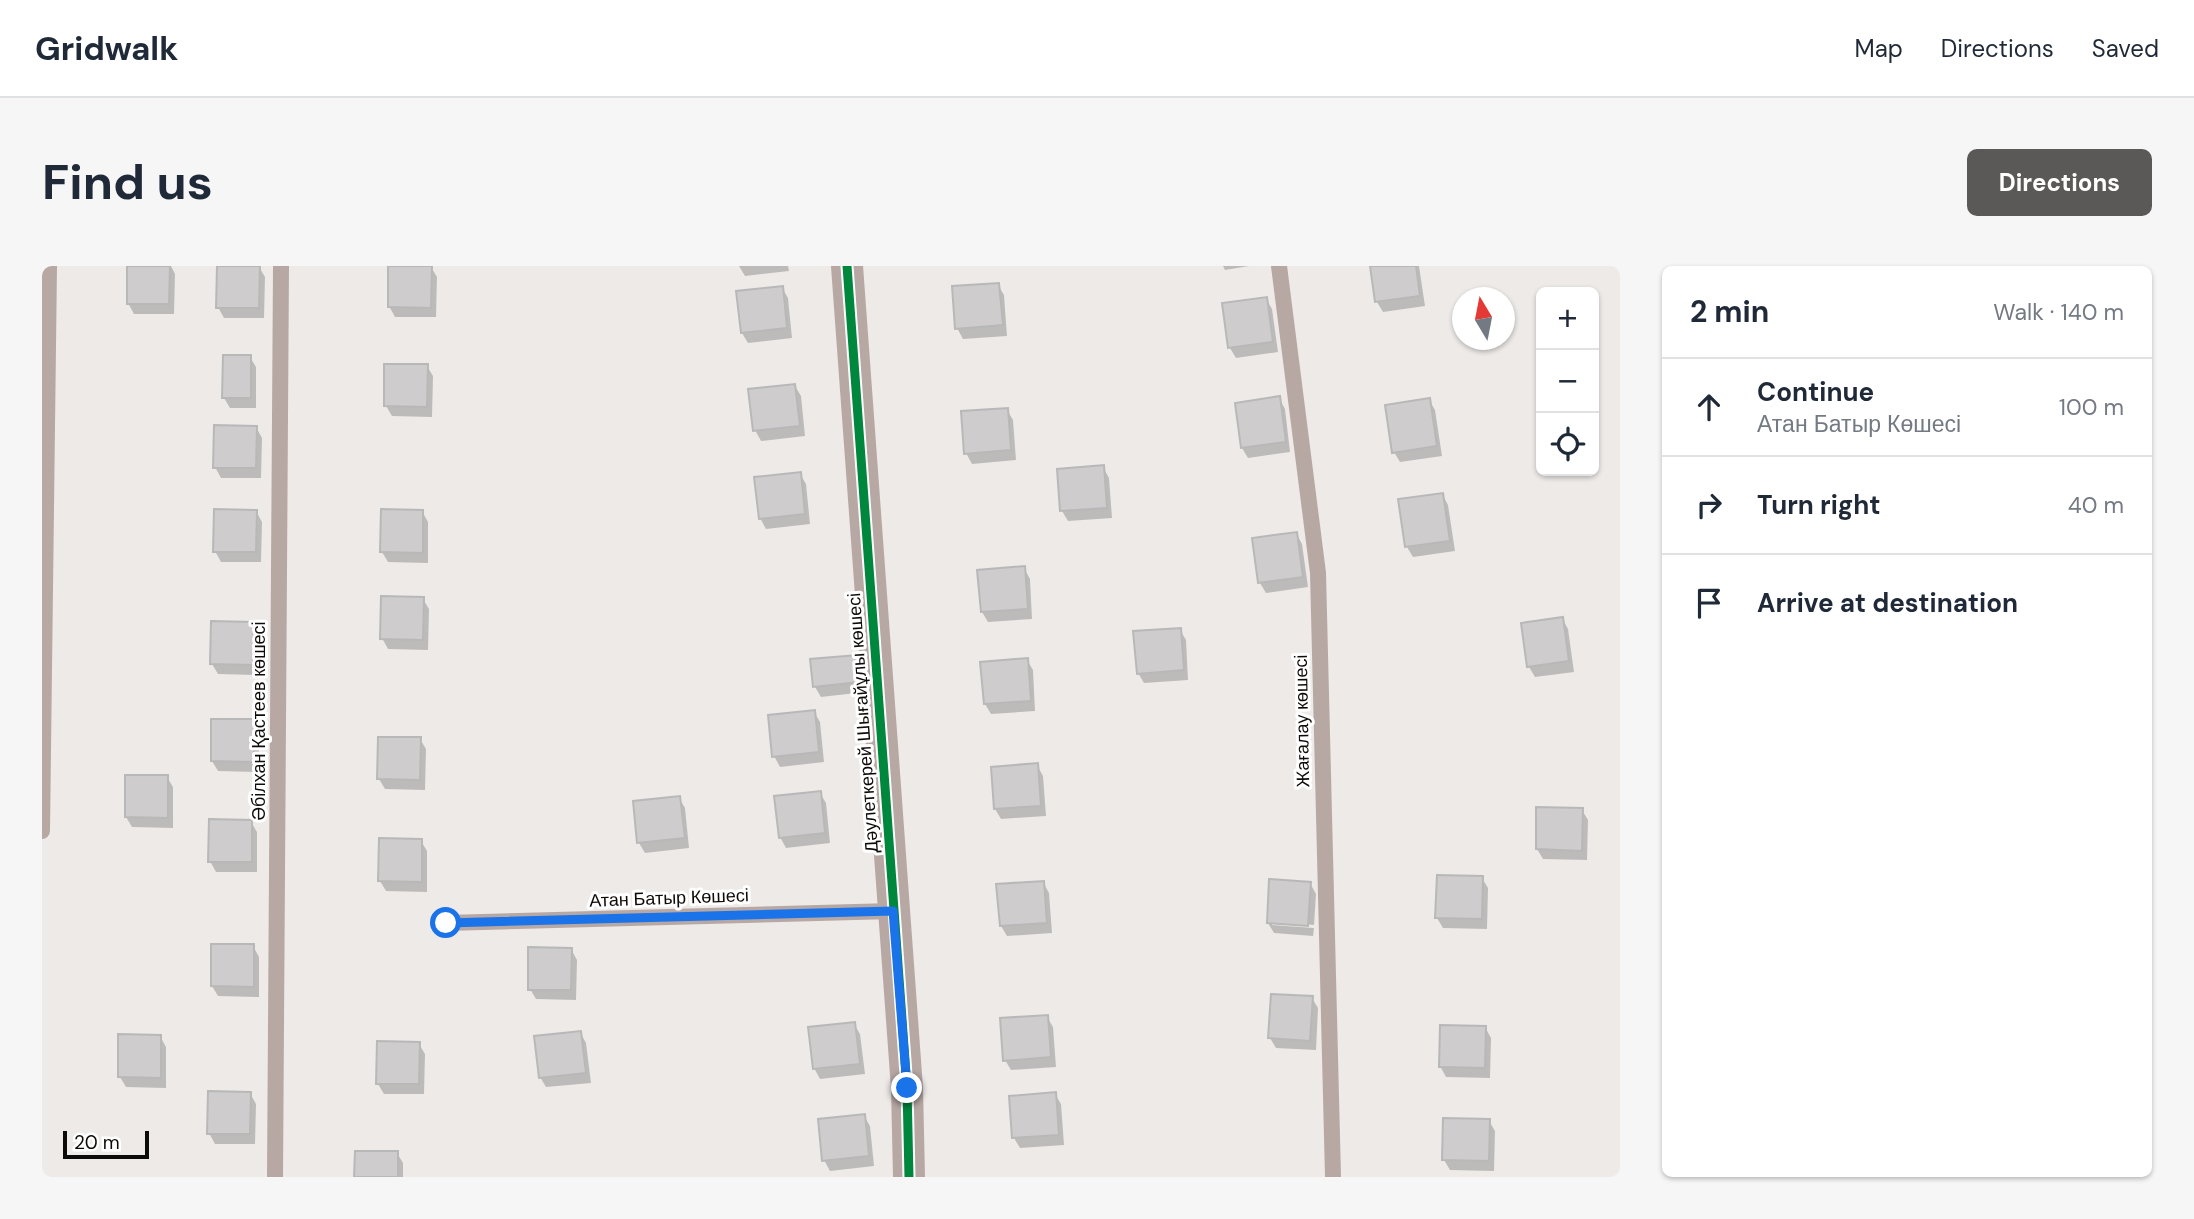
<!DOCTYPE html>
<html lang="en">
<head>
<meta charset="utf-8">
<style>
	:root { --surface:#fff; --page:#f6f6f7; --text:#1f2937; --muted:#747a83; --line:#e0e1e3; --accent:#5b5957 }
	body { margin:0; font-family:"DM Sans",sans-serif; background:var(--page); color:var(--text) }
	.controls { position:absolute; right:21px; top:21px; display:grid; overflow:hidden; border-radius:10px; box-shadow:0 2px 5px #0004 }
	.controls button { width:63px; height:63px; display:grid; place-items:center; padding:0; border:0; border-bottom:2px solid var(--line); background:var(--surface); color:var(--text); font:35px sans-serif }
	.compass { position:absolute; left:1410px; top:21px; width:63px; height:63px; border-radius:50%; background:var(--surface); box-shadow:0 2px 5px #0004; rotate:350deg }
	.scale { position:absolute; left:21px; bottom:18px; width:86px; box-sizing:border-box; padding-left:7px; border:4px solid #0d0b09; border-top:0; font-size:19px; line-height:24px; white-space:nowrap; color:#0d0b09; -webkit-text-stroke:5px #fff; paint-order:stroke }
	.stop { position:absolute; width:21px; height:21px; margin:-16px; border:5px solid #1a73e8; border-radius:50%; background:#fff }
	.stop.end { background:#1a73e8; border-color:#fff; box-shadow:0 2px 7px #0008 }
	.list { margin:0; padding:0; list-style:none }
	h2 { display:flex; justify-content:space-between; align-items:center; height:91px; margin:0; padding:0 28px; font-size:30px }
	h2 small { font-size:23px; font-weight:400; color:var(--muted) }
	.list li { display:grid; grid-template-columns:46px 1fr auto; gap:21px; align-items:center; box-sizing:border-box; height:98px; padding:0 28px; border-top:2px solid var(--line) }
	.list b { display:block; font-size:26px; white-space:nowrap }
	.list p { margin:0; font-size:23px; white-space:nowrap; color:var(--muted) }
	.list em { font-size:23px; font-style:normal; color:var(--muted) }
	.icon { flex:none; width:38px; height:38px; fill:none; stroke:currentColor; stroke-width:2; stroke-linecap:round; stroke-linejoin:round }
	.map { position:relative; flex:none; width:1578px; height:911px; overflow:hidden; border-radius:10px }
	header { display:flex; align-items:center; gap:42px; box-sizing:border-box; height:98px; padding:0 35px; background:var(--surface); border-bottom:2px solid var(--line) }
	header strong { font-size:33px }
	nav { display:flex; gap:38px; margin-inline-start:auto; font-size:24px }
	.intro { display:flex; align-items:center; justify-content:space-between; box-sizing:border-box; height:168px; padding:0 42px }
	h1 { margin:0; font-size:49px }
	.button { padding:18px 32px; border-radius:10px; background:var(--accent); color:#fff; font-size:24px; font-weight:700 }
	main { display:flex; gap:42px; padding:0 42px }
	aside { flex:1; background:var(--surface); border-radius:10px; box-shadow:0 2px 5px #0004 }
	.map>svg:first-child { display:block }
	.shadow { fill:#0003 }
	.building { fill:#cecccc; stroke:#b9b8b9; stroke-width:2 }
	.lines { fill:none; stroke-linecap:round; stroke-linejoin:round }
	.service { stroke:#b7a8a4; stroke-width:16 }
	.minor { stroke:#b7a8a4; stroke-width:32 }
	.cycleway-casing { stroke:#fff; stroke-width:13 }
	.cycleway { stroke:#00873e; stroke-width:9 }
	.route { stroke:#1a73e8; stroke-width:9 }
	.labels { text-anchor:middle; stroke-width:6; stroke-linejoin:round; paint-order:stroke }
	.street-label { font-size:18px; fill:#0d0b09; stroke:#fff }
</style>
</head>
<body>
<header>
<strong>Gridwalk</strong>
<nav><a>Map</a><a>Directions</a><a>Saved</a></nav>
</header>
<div class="intro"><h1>Find us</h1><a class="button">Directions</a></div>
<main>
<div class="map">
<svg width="1578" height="911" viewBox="0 0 1578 911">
	<rect width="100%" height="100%" fill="#edeae8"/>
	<path class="shadow" d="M87,0H129L133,8L132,48H92L86,37Z
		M697,0H746L747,5L703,10Z
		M1181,0H1207L1183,4Z
		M1330,0H1377L1383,40L1341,46L1335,36Z
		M217,1L223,11L222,52H182L176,41Z
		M389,1L395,11L394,51H353L347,40Z
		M956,19L962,29L965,70L921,73L915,62Z
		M740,22L746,32L750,72L706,77L700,67Z
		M1224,33L1230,43L1236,86L1194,92L1188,82Z
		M208,91L214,101V142H188L182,132Z
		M385,100L391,110L390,151L350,150L344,140Z
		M753,120L759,130L763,170L719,175L713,164Z
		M1237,132L1243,143L1248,186L1206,192L1200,182Z
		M1387,134L1393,144L1400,190L1358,196L1352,186Z
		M965,144L971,154L974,194L930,198L924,187Z
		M214,161L220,172L219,212H179L173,201Z
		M1061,201L1067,212L1070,252L1026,255L1020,245Z
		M758,208L764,218L768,258L724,263L718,252Z
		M1400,228L1406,239L1413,285L1371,291L1365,281Z
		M214,245L220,256L219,296H179L173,285Z
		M380,245L386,256V297L346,296L340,286Z
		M1254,267L1260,278L1266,321L1224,327L1218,317Z
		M982,302L988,313L990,353L946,356L940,346Z
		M381,333L387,343L386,384L346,383L340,372Z
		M1520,352L1526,363L1532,406L1493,411L1487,401Z
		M210,358L216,368V409L176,408L170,398Z
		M1138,364L1144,374L1146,414L1102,417L1096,407Z
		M814,390L820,401L823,426L779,431L773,421Z
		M985,394L991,404L993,445L949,448L943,438Z
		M772,446L778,456L782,496L738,501L732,490Z
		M211,455L217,465V506L176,505L170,495Z
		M378,473L384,483L383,524L343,523L337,513Z
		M995,499L1001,510L1004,550L959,553L953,543Z
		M125,511L131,521V562L90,561L84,551Z
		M778,527L784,537L788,577L744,582L738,571Z
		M637,532L643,542L647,582L603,587L597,577Z
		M1540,544L1546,554L1545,594L1501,593L1495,583Z
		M209,556L215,566V606H174L168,595Z
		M379,575L385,585V626L344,625L338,615Z
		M1440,612L1446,622L1445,663L1401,662L1395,652Z
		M1001,616L1007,627L1010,667L965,670L959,660Z
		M1268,617L1274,628L1272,659L1230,656V659L1272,662L1271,670L1232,667L1226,657Z
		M211,680L217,691V731L176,730L170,720Z
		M529,683L535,694L534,734L494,733L488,723Z
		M1270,732L1276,742L1274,784L1234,782L1228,772Z
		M1005,751L1011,761L1014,801L969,804L963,794Z
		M812,758L818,768L823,808L778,813L772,802Z
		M1443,761L1449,772L1448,812L1404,811L1398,800Z
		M538,766L544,777L549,817L504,821L498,811Z
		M118,770L124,781V822L84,821L78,811Z
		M377,778L383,788L382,828H342L336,818Z
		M208,827L214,838L213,878H173L167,867Z
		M1013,828L1019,838L1022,879L978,882L972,872Z
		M822,850L828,860L832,900L788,905L782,894Z
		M1447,855L1453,865L1452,905L1408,904L1402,894Z
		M355,887L361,897V911H314Z"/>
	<path class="building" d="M85,0H128L127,38H85Z
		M175,0H218L217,42H174Z
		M346,0H390L389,42L346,41Z
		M1328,0H1374L1378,30L1333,36Z
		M957,17L961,59L913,63L910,20Z
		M741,20L745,62L699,67L694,25Z
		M1225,31L1231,76L1186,82L1180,37Z
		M181,89H209V132H180Z
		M342,98H386L385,141L342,140Z
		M753,118L758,160L711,165L706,123Z
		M1238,130L1244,176L1199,182L1193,137Z
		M1388,132L1395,180L1350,187L1343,139Z
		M966,142L969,184L922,188L919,145Z
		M172,159L215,160L214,202H171Z
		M1062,199L1065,242L1018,245L1015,203Z
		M759,206L763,248L717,253L712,211Z
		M1401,227L1408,275L1363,281L1356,233Z
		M172,243L215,244L214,286H171Z
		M339,243L381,244V287L338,286Z
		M1255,266L1261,311L1216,317L1210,272Z
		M983,300L986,343L939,346L935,304Z
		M339,330L382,331L381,374L338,373Z
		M1521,351L1527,395L1485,401L1479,357Z
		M169,355L211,356V399L168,398Z
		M1139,362L1142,404L1095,408L1091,365Z
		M815,389L818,416L771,421L768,393Z
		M986,392L989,435L942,438L938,396Z
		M773,444L777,486L730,491L726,449Z
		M169,453H212V496L169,495Z
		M336,471H379L378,514L335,513Z
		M996,497L999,540L952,543L949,501Z
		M83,509H126V552L83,551Z
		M779,525L783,567L737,572L732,530Z
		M638,530L643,572L595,577L591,535Z
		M1494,541L1541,542L1540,585L1494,583Z
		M167,553L210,554V596H166Z
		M337,572L380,573V616L336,615Z
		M1395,609L1441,610L1440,653L1393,652Z
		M1227,613L1269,616L1266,660L1225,657Z
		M1002,615L1005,657L958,660L954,618Z
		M169,678H212V721L169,720Z
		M486,681L530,682L529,724H486Z
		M1229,728L1271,730L1268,775L1226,772Z
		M1006,749L1009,791L961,795L958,752Z
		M813,756L818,798L771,803L766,761Z
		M1398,759L1444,760L1443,802L1397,801Z
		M539,765L544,807L497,812L492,770Z
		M76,768L119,769V812L76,811Z
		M335,775L378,776L377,818H334Z
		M166,825L209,826L208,868H165Z
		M1014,826L1017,869L970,872L967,830Z
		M823,848L827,890L780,895L776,853Z
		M1401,852L1448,853L1447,895L1400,894Z
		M313,885H356V911H312Z"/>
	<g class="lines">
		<path class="service" d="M1237,0L1276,307L1291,911
			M0,565L7,0
			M404,657L851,645
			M233,911L239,0"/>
		<path class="minor" d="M805,0L865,822L867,911"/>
		<defs>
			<path id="cycleway" d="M805,0L865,822L867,911"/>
		</defs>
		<use href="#cycleway" class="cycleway-casing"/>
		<use href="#cycleway" class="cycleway"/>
	</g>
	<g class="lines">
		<path class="route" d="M404,657L851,645L865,822"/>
	</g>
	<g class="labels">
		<g class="street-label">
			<text transform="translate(217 455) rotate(-90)" y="6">Әбілхан Қастеев көшесі</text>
			<text transform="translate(1260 455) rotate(-91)" y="6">Жағалау көшесі</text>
			<text transform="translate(821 457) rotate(-94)" y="6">Дәулеткерей Шығайұлы көшесі</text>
			<text transform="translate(627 632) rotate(-2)" y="6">Атан Батыр Көшесі</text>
		</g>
	</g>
</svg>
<div class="controls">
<button>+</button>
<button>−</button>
<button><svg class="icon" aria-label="locate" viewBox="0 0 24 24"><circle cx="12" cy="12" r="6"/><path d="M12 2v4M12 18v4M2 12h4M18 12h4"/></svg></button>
</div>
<svg class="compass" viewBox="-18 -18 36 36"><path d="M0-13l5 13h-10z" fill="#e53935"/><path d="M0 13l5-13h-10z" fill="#747a83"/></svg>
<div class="scale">20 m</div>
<div class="stop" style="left:404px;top:657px"></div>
<div class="stop end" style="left:865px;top:822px"></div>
</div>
<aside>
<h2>2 min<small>Walk · 140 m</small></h2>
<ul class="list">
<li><svg class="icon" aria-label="ahead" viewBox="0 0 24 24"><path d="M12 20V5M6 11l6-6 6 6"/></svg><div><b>Continue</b><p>Атан Батыр Көшесі</p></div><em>100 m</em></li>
<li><svg class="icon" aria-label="right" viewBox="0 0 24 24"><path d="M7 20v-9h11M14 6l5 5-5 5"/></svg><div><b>Turn right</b></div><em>40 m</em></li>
<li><svg class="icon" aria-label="arrive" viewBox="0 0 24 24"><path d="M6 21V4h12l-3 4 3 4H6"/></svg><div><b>Arrive at destination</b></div></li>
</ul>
</aside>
</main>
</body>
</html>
